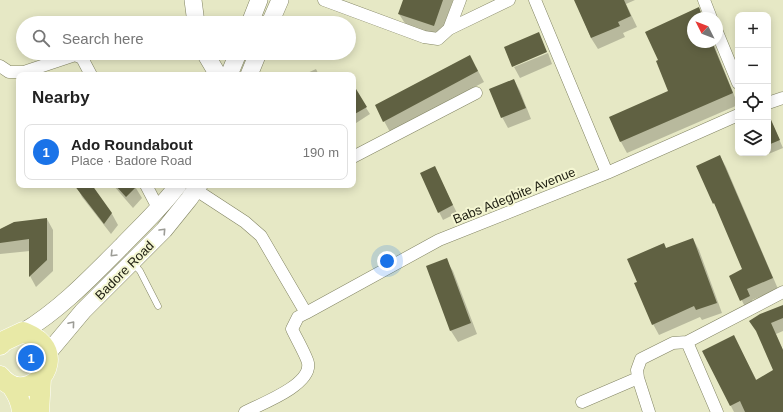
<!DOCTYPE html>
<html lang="en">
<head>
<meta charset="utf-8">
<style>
	:root { --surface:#fff; --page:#f6f6f6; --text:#222; --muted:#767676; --line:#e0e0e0; --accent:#1a73e8 }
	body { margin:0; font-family:Helvetica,sans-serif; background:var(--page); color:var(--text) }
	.controls { position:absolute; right:12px; top:12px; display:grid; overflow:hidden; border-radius:8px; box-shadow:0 2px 10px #0003 }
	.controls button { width:36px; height:36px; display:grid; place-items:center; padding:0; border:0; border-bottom:1px solid var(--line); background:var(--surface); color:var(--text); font:20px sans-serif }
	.compass { position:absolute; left:687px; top:12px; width:36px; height:36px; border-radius:50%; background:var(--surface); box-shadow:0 2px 10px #0003; rotate:312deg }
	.you { position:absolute; left:387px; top:261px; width:14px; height:14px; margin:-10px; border:3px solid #fff; border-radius:50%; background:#1a73e8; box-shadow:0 0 0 6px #1a73e833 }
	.badge { display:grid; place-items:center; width:26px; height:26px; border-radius:50%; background:var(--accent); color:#fff; font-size:13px; font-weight:700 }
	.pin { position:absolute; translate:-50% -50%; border:2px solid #fff; box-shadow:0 1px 4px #0006 }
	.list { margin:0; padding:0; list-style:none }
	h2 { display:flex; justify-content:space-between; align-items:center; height:52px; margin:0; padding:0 16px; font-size:17px }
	h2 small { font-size:13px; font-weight:400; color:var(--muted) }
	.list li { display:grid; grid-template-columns:26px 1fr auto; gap:12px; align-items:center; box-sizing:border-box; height:56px; margin:0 8px 8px; padding:0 8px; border:1px solid var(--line); border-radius:8px }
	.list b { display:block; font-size:15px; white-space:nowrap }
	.list p { margin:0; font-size:13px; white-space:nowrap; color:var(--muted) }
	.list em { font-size:13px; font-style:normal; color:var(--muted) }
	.icon { flex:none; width:22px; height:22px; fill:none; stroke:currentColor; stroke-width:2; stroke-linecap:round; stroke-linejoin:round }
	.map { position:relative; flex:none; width:783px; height:412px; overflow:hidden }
	.search { position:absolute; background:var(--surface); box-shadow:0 2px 10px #0003; left:16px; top:16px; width:340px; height:44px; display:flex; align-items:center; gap:10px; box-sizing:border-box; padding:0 14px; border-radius:22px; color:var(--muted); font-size:15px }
	.panel { position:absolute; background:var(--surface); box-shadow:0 2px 10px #0003; left:16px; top:72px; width:340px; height:116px; border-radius:8px }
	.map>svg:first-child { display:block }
	.shadow { fill:#0003 }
	.building { fill:#606142 }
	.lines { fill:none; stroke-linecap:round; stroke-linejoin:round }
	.lane-casing { stroke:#828463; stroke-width:7 }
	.street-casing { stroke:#828463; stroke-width:13 }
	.secondary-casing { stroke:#828463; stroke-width:18 }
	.primary-casing { stroke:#fff; stroke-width:21 }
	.lane { stroke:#fff; stroke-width:6 }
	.street { stroke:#fff; stroke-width:12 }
	.secondary { stroke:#fff; stroke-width:17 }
	.primary { stroke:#e8e9a6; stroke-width:20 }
	.oneway { stroke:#9c9c96 }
	.labels { text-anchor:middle; stroke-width:4; stroke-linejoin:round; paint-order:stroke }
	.street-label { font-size:13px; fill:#222215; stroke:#f4f6d2 }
</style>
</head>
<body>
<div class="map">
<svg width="783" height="412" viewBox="0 0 783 412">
	<rect width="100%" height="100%" fill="#e6e8c5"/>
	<path class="shadow" d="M404,0H453L440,37L406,25L399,14Z
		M575,0H635L626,4L637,27L623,33L625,37L598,49L591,38Z
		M698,8L704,18H693V42H713L738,105L627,153L621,142L610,118L670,92L657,62Z
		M548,53L552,64L520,78L514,67Z
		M476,67L484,82L390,132L384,121Z
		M316,69L319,75H303Z
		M514,80L520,91L531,119L508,128L502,117Z
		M353,88L370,114L353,125Z
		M768,114L783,148L766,155L764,153H768Z
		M720,156L726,167L778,289L752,300L756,307L747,311L730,276L743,270L719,212L697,167Z
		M438,175L457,213L443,220L439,212Z
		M76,185H90L112,214L118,225L111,234L82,197Z
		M113,185H134L142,198L133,208Z
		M47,219L53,230V271L36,287L30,276V251L0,254V230Z
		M693,239L699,250L722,313L702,320L700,317L659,335L653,324L638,282L666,249Z
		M446,260L453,271L477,334L458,342L451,331L428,267Z
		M783,306V331L776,334L783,350V412H734L703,352L739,347L757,381L775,371L759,335Z"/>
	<path class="building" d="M403,0H443L434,26L398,14Z
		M574,0H624L631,16L618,22L620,26L591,38Z
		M699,7L703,18H693V42H712L733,93L620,142L609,117L668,91L656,61L658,60L645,32Z
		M539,32L547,52L512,67L504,47Z
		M470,55L478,71L383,122L375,105Z
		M514,79L526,108L501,118L489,89Z
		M353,84L367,107L353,115Z
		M768,113L780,140L768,145Z
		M720,155L773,278L747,289L750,296L740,301L729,276L742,269L714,203L713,204L696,166Z
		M435,166L453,205L438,213L420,173Z
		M74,185H92L112,213L104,224Z
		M115,185H138L126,197Z
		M47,218V260L29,277V239L0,243V229L14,222Z
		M693,238L717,303L696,310L694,306L652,325L634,283L637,282L627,259L664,243L666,248Z
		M447,258L471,323L450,331L426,266Z
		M783,305V318L771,323L783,350V412H745L740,401L730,406L702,351L734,335L756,380L773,370L756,331L749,321L760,314Z"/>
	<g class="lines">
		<defs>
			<path id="lane" d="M133,263L140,271L158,306"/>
			<path id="street" d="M324,0L424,37L438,39L449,29L509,0
				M535,0L607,173
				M704,0L711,18
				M449,29L460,0
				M717,32L738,83
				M0,66L9,72H24L75,55L82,58L91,75
				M768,103L783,98
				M353,157L476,93
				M146,185L158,208
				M196,190L245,222L261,236L306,313L298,317L292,329C295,336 307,357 308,363C312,385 261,404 245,412
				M306,313L439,240L607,173L738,115
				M687,342L717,412
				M638,378L649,412
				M582,402L638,378L637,370L641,359L673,343L687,342L783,292"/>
			<path id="secondary" d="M193,0L196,23
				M250,23L259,0
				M270,23L280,0
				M205,53L218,75
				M229,75L238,53
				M249,75L258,53
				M23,332C61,309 91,277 122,246C141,226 162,207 178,185
				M47,354L83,311L164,230L189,199L199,185"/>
			<path id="primary" d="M0,345L4,341L23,332C30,335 37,338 42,344C63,369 23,406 0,376
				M11,385C17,394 21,401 22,412
				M39,412L41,378"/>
		</defs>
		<use href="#lane" class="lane-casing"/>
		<use href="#street" class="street-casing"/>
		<use href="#secondary" class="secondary-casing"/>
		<use href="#primary" class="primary-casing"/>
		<use href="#lane" class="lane"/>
		<use href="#street" class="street"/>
		<use href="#secondary" class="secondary"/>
		<use href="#primary" class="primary"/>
	</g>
	<defs><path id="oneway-chevron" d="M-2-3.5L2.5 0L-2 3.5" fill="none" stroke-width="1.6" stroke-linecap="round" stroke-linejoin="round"/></defs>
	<g class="oneway">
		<use href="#oneway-chevron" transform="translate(163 231) rotate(-47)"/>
		<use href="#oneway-chevron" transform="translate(113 254) rotate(135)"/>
		<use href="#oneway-chevron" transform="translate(72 324) rotate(-50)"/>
	</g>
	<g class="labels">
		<g class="street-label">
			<text transform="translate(514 195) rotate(-22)" y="5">Babs Adegbite Avenue</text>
			<text transform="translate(124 270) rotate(-45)" y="5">Badore Road</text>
		</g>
	</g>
</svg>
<div class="controls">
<button>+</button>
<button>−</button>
<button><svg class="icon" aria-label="locate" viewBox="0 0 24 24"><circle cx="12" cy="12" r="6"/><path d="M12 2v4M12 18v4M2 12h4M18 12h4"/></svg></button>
<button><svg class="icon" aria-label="layers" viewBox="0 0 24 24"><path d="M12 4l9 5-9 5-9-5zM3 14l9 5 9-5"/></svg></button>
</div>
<svg class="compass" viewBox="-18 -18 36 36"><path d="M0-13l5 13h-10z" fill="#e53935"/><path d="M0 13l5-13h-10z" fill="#767676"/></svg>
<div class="you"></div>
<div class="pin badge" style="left:31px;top:358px">1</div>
<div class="search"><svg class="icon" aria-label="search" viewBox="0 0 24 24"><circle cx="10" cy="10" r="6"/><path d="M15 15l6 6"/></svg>Search here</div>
<section class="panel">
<h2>Nearby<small></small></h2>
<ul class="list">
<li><span class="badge">1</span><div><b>Ado Roundabout</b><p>Place · Badore Road</p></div><em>190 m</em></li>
</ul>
</section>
</div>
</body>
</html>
